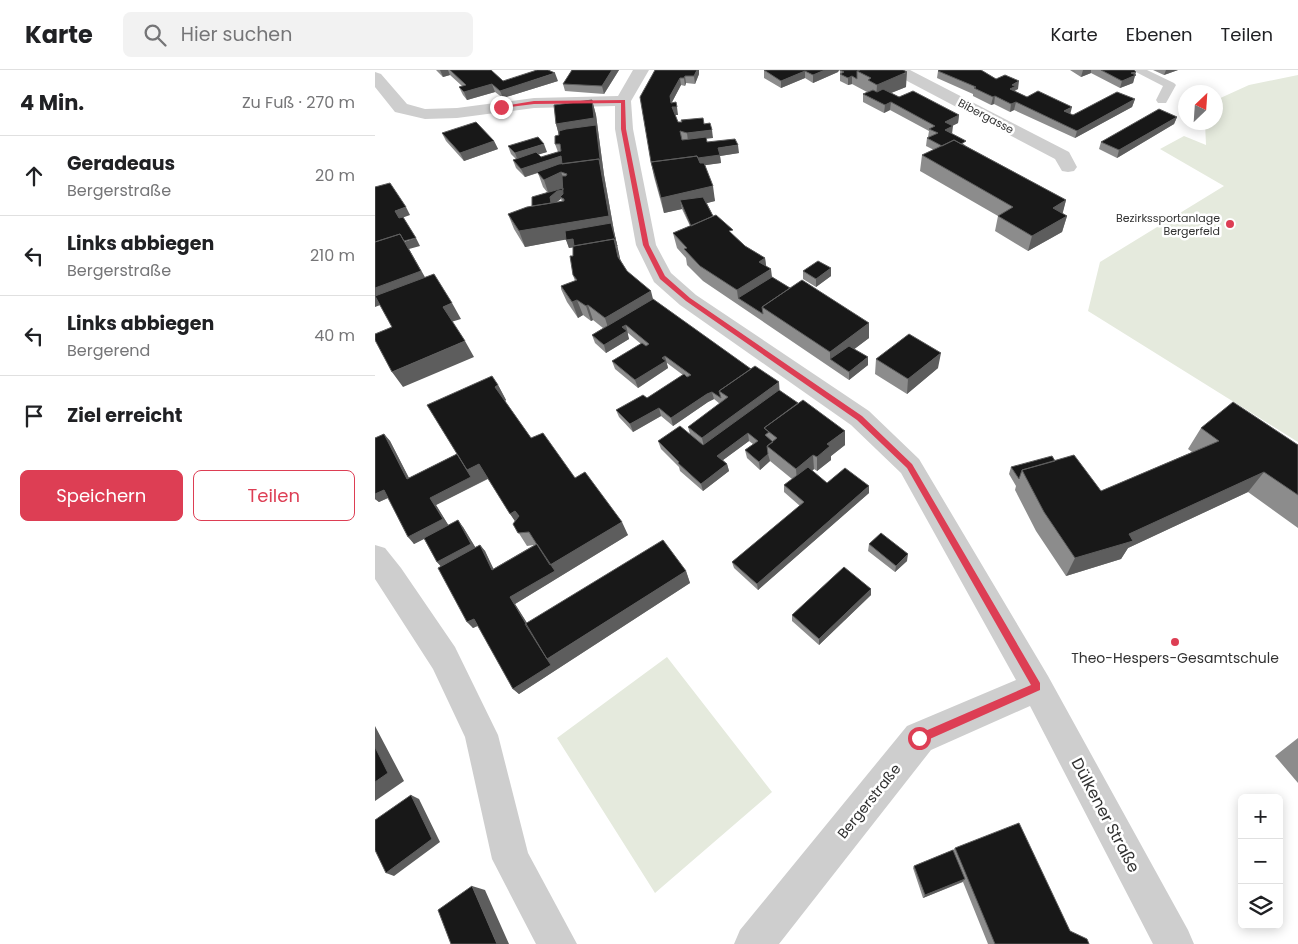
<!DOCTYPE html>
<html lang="de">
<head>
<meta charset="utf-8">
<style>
	:root { --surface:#fff; --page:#f2f2f2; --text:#202124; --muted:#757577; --line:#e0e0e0; --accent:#dd3e54 }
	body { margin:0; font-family:Poppins,sans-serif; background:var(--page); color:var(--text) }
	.controls { position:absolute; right:15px; bottom:15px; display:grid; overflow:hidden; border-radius:8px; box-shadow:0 2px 12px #0003 }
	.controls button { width:45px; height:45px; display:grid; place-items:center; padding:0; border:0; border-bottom:1px solid var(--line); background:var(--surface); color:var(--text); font:25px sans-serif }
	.compass { position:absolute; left:803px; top:15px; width:45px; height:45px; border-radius:50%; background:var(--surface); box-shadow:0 2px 12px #0003; rotate:25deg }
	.stop { position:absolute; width:15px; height:15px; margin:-11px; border:4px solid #dd3e54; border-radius:50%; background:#fff }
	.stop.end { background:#dd3e54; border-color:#fff; box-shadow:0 1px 5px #0008 }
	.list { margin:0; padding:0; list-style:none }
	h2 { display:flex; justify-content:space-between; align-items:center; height:65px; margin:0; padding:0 20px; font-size:21px }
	h2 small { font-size:16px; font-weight:400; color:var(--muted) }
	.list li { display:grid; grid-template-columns:32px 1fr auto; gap:15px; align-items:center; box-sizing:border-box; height:80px; padding:0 20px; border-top:1px solid var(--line) }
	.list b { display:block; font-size:19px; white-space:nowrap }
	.list p { margin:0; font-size:16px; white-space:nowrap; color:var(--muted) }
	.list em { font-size:16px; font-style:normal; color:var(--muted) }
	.actions { display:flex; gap:10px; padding:15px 20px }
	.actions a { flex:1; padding:11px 0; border:1px solid var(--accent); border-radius:8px; text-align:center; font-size:18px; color:var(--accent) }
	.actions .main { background:var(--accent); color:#fff }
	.icon { flex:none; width:28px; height:28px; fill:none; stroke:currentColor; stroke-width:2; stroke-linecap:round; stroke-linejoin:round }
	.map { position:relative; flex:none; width:923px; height:874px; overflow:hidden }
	header { display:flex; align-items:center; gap:30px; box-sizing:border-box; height:70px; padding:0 25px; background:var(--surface); border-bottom:1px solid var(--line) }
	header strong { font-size:24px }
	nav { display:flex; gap:28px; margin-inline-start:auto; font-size:18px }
	.search { width:350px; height:45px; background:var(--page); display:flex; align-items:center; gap:12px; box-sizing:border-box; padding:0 18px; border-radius:8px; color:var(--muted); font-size:19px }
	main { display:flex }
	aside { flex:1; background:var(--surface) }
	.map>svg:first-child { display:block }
	.green { fill:#e5eadd }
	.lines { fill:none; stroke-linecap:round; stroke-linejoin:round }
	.service { fill:#cecece; fill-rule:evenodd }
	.minor { fill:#cecece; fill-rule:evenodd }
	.wall { fill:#8c8c8c; fill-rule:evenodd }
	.shaded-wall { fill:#5d5d5d }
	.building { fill:#181818; stroke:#5d5d5d }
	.route { fill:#dd3e54 }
	.poi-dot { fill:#dd3e54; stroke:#fff; stroke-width:2 }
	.labels { text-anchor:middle; stroke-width:5; stroke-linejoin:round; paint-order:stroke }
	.far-street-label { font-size:11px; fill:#313131; stroke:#fff }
	.far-poi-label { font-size:11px; fill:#313131; stroke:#fff; text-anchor:end }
	.poi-label { font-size:14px; fill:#313131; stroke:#fff }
	.street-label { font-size:14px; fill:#313131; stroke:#fff }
	.near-street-label { font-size:16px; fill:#313131; stroke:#fff }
</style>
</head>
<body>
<header>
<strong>Karte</strong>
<div class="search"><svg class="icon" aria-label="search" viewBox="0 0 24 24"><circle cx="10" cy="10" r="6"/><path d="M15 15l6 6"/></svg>Hier suchen</div>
<nav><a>Karte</a><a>Ebenen</a><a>Teilen</a></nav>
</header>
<main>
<aside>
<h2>4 Min.<small>Zu Fuß · 270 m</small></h2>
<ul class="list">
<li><svg class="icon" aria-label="ahead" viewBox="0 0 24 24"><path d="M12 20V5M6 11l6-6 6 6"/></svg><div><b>Geradeaus</b><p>Bergerstraße</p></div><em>20 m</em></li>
<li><svg class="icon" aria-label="left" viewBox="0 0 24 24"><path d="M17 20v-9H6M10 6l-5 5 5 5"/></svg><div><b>Links abbiegen</b><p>Bergerstraße</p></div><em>210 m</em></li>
<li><svg class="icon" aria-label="left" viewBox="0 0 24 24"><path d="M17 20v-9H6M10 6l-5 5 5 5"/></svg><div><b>Links abbiegen</b><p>Bergerend</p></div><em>40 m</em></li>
<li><svg class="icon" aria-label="arrive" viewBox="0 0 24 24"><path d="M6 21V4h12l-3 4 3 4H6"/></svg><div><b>Ziel erreicht</b></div></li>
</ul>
<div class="actions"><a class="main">Speichern</a><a>Teilen</a></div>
</aside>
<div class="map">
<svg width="923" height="874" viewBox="0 0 923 874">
	<rect width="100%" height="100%" fill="#fff"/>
	<path class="green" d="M923,5V372L713,241L725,192L849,116L785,79L809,66L831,75L830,53L841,52V30L874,15Z
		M292,587L397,722L280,823L182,668Z"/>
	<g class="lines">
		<path class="service" d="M757,0H772L799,13L801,15L791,33H783L781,30L788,16Z"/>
		<path class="minor" d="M258,0H274L256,31L258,59L281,175L296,203L321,225L494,341L544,389L673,606L813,860L819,874H778L655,636L556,680L404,874H359L365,860L532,656L641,610L526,403L476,355L305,235L279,212L261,175L240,59V36L159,38L82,48L50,49L20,42L0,17V2L6,4L32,34L50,39L82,38L159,28L243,26Z
			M515,0H535L694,82L702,97L699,101L693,102L687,101L680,89L517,3Z
			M0,475L10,478L26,498L80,577L123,665L153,783L202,874H161L117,789L90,667L58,599L0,509Z"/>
	</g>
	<path class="wall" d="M61,0H116L128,11H183L128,28L120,22L92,30L88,25L84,17L87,16L75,5L68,7Z
		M197,0H244L229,24L190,21L188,14Z
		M280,0L324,4L320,14L311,13L310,16L306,15L297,32L303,45H300L303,52L329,54L338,68H331L332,72L364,83L345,86L346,93L330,95L340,131L332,133L338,146L370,176L390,188L391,196L397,207L415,218L494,253V268L479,279L493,295L474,310L328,211L312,195L311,188L302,178L298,163L315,156L307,139L289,143L279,107L276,92Z
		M389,0H529L531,17L516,23L524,27L584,45L583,53L577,56V64L591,76L691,130L687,144L692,146L687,162L653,181L620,161L623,146L545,101L547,85L559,80L551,76L552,68L554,67H553L554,61L515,40L509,43L488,32V24L492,22L477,14L473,15L465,11V1L464,0L463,2L438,13L430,8L406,18L389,8Z
		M695,0H759L760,5L758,13L745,18L716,3L706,7Z
		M778,0H803L789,5Z
		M563,1H608L621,9L643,19L640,21L652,27L698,45L760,29L757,37L700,68L639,40L635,42L619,34L616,35L598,26V24L562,8Z
		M217,30L221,45L229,105L239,161L245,189L252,201L278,229L404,320L470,375L456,386V390L442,401L439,399L437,401L452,413L494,423L383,520L359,498L357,492L425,436L409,422V415L417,409L395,391L385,400L372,388L370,380L378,374L374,371L348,390L352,394L354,401L328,421L305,401L304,397L286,379L283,371L315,364L313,357L345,334L339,329L333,332L298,356L286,346L258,362L244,347L241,340L272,328L308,305L292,293V294L293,298L263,318L240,299L237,291L266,274L253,263L252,264L254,269L231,283L220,273L217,265L228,258L218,250L216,251L208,245L203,248L192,232L186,219V216L200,211L198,205V177L194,178L191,169L150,177L139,159L133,144L157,136L172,122L168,117L163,103L150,107L141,98L138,90L141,89L136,84L133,76L172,82L163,84L166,87L183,82L180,74L184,65L181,54ZM185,129H186L187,132H181Z
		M802,47L799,54L742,88L724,79L726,72Z
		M67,63L119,71L123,79L89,91L71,71Z
		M456,198V206L441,217L428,209V201Z
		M501,289L563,298L532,324L500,304Z
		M123,315L131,330L130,331L156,368L200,408L253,465L140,534L152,553L311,501L315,513L144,624L138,619L103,556L98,558L66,496L62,492L49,469L39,474L13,428L4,432L0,429V368L9,364L15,371L34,408L82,384ZM113,409L140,451L138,454L152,476L159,475L118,499L110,481L105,475L100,477L88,457L73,455L61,435Z
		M826,358L923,375V458L873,422L753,478L746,489L691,506L661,461L640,420L641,416L634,404L636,397L726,421L817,382L813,379Z
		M494,474L532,491L520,502L493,481Z
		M496,519V525L444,575L417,551V545Z
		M923,668V713L900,686Z
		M580,778L695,861L714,874H613L588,812L548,828L538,798L539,796L578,780Z"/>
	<path class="shaded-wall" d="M65,0H73L75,5L68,7Z
		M237,0H244L229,24L227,16Z
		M322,0H324V4L320,14L319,6Z
		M450,0H464L463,2L438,13V5Z
		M527,0H529V4L532,2L531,17L501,29L502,15Z
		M708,0H716V3L706,7Z
		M791,0H803L789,5Z
		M430,1V8L406,18V11Z
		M761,2L758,13L745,18L747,11L756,3Z
		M180,3L183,11L128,28L125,21Z
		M310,6L311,13L310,16L309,8Z
		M477,6V14L473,15V8Z
		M305,8L306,15L296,34L295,26Z
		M644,11L643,19L640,20L639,24L634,27L637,15Z
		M117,14L120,22L92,30L89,22Z
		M620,26L619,34L616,35L618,27Z
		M760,29L757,37L700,68L702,61Z
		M217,30L221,45L229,105L239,161L248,202L243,184L238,161L150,177L144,161L234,146L194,110L185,69L181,54Z
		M516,32L515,40L509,43L510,35Z
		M641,32L639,40L635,42L636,34Z
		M297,37H302L303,45H299Z
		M697,37L695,45L689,41Z
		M584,45L583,53L569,60L570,52Z
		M802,47L799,54L742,88L744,80Z
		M578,56L577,64L570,60Z
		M337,60L338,68L313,71L312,63Z
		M119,71L123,79L89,91L85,83Z
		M169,74L172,82L143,91L140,83Z
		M363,75L364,83L345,86L346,93L317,97L315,89L343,78Z
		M186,86L188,94L150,107L146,99Z
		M186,102L192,117V128L185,127L186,129L178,135L160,144L174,125L169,110Z
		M338,116L340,131L309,139L305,130L307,139L289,143L286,128Z
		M691,130L687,146L678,138Z
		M31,137L35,145L24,149L20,141Z
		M692,146L687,162L653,181L657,166Z
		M41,168L45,176L34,179L55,216L0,237V181Z
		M198,169L201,177L194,178L191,170Z
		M390,188L392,202L396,199L398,215L363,228L362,220L384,192Z
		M456,198V206L441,217V209Z
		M276,221L280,237L235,264L230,248Z
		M202,230L208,245L203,248L197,232Z
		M77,233L86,249L76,252L68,237Z
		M213,235L218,250L216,251L211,236Z
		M494,253V268L461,293L455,289V297V282Z
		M251,255L254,269L231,283L229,275L247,257Z
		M90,271L99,287L28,317L17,302Z
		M566,283L563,298L532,324L533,309Z
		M290,286L293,298L263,318L260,310Z
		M493,287V295L474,310V302Z
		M404,312L405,327L330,382L327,368Z
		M123,315L131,330L129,332L120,317Z
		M337,322L339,329L333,332L298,356L296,348L332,324Z
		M284,338L286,346L258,362L255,354Z
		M470,361V375L456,386V390L442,401V387L452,374Z
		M373,363L374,371L344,393L342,386Z
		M9,364L15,371L38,416L32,409Z
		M393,384L395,391L385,400L384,392Z
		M438,385L439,399L422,413L421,399Z
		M104,394L114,408L61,435L74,456L39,474L33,467L55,428L92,400Z
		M352,394L354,401L328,421L326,414Z
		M889,402L873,422L753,478L746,489L691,506L700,488Z
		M494,416V423L383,520L382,514Z
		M9,420L15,427L4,432L0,429V424Z
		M140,441L149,454L144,457L135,444Z
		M83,450L88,457L102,480L68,499L62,492Z
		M247,452L253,465L140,534L174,588L311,501L315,513L144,624L138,619L172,589L135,527L175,495Z
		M105,475L110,481L122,506L117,500Z
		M533,484L532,491L520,502L521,496Z
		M496,519V525L444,575V569Z
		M99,549L104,555L98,558L92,552Z
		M0,656L29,711L0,731Z
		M36,725L44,729L65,772L19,806L11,803Z
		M590,809L587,812L548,828L550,825Z
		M97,816L110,820L134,874H122Z"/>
	<path class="building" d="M75,0H116L128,11L162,0H173L180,3L125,21L117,14L89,22L84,17L91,15Z
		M197,0H237L227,16L188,14Z
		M280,0H322L319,6H310L309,8H305L295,26L296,33L301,32L302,37H297L303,52H307L306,50L328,48L329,54L335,53L337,60L312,63L305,61L307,70L331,67L332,72L360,69L363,75L343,78L345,85L323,88L322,86L315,87L276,92L265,27Z
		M389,0H450L438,5L430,1L406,11Z
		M465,0H485L482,1V9L477,6L473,8L465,4L469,2Z
		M485,0H528L532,2L502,15L493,10L496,8L482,1Z
		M564,0H606L621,9L630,5L644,11L637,15L641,16L635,19L652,27L663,21L697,37L689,41L698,45L742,22L760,29L702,61L641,32L636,34L620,26L618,27L599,18L601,17L563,1Z
		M726,0H759L761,2L756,3L761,5L747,11Z
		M508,19L524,27L538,21L584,45L570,52L578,56L570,60L591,71L586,74L579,70L567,76L552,68L563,63L554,59L560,56L516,32L510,35L488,24L498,20L502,22Z
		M217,30L219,48L181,54L179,35Z
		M784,39L802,47L744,80L726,72Z
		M101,52L119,71L85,83L67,63Z
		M221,55L226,97L224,89L187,94L186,86L146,99L138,90L161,82L166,87L186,81L185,74H180V66L184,65V61L191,59Z
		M163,67L169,74L140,83L133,76Z
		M579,70L691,130L678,138L692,146L657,166L623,146L638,137L547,85Z
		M322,86L325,93H329L338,116L286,128L276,92Z
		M224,89L234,146L144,161L133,144L152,137L189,131V129L185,127L188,124L187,106H191L192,104L186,102L169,110L162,102L184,94Z
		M15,113L31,137L20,141L24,148L28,147L41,168L29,171L25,164L0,172V117Z
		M188,118V120L182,121L175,127L176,133L157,136V127Z
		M328,127L338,146L316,156L305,130Z
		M341,145L358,160L354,161L370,176L390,188L384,192L396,199L362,220L325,196L309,179L312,178L298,163Z
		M236,153L242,176L239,169L199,176L198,169L191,170L190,161Z
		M25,164L46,201L0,218V172Z
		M239,169L243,187L252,201L276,221L230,248L213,235L211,236L202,230L197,232L186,216L202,210L198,205L195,186H198V176Z
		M443,191L456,198L441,209L428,201Z
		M59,204L77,233L68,237L90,271L17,302L0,270V264L17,257L0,226Z
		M397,207L415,218L387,237L388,244L363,228Z
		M427,210L494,253L455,282L387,237Z
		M278,229L376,299L344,321L346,328L337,322L332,324L296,348L284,338L255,354L241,340L268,325L272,328L309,304L312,307L316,305L290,286L287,288L291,291L260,310L237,291L267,273L271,276L274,274L251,255L247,257L252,261L229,275L217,265Z
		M534,264L566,283L533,309L501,289Z
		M474,276L493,287L474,302L455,289Z
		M380,296L404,312L327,368L313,357L353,327L344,321Z
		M117,306L123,315L120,317L156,368L168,363L200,408L210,402L247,452L175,495L154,462L143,463L138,454L144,446L140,441L135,444L104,394L92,400L52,335Z
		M404,320L423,333L389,358L394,362L390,365L398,372L392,376L393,384L384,392L370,380L383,371L373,363L342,386L352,394L326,414L303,393L304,392L283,371L305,356L328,375Z
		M428,330L470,361L452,374L455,376L442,387L438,385L421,399L392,376L402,368L389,358Z
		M858,332L923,375V425L889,402L754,464L758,471L700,488L669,442L647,400L699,385L726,421L844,371L826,358Z
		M9,364L32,409L82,384L96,407L55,428L68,449L33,467L9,420L0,424V368Z
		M677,386L680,391L647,400L644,409L636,397Z
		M433,397L452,413L470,398L494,416L382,514L357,492L429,432L409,415Z
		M83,450L96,474L62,492L49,468Z
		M506,463L533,484L521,496L494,474Z
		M288,470L311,501L172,589L150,554Z
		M162,474L180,501L135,527L172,589L176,595L138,619L99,549L92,552L63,498L105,475L117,500Z
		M469,497L496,519L444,569L417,545Z
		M0,677L13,703L0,712Z
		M36,725L57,769L11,803L0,780V750Z
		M644,753L695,861L712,869L714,874H620L580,778Z
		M578,780L590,809L550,825L539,796Z
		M97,816L122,874H76L63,840Z"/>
	<path class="route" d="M250,30L251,59L274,175L290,206L315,228L487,346L537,394L665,613V620L548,672H541V665L656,615L532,398L482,350L311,231L285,209L268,175L246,59V33L159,34L126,38L123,37L159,31Z"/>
	<g class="poi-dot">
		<circle cx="855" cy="154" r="5"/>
		<circle cx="800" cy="572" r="5"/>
	</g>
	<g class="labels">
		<g class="far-street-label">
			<text transform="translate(611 46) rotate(28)" y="4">Bibergasse</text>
		</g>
		<g class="far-poi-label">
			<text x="845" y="152">Bezirkssportanlage<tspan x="845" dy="13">Bergerfeld</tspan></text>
		</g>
		<g class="poi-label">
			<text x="800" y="593">Theo-Hespers-Gesamtschule</text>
		</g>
		<g class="street-label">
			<text transform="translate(494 731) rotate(-51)" y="5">Bergerstraße</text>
		</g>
		<g class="near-street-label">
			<text transform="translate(731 745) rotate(62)" y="6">Dülkener Straße</text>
		</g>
	</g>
</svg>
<div class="controls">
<button>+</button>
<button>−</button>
<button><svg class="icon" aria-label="layers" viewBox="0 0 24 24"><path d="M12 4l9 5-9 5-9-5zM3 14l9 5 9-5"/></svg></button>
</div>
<svg class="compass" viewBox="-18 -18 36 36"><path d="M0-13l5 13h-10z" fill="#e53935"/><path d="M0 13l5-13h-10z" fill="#757577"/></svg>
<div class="stop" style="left:544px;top:668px"></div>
<div class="stop end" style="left:126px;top:37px"></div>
</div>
</main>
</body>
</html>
